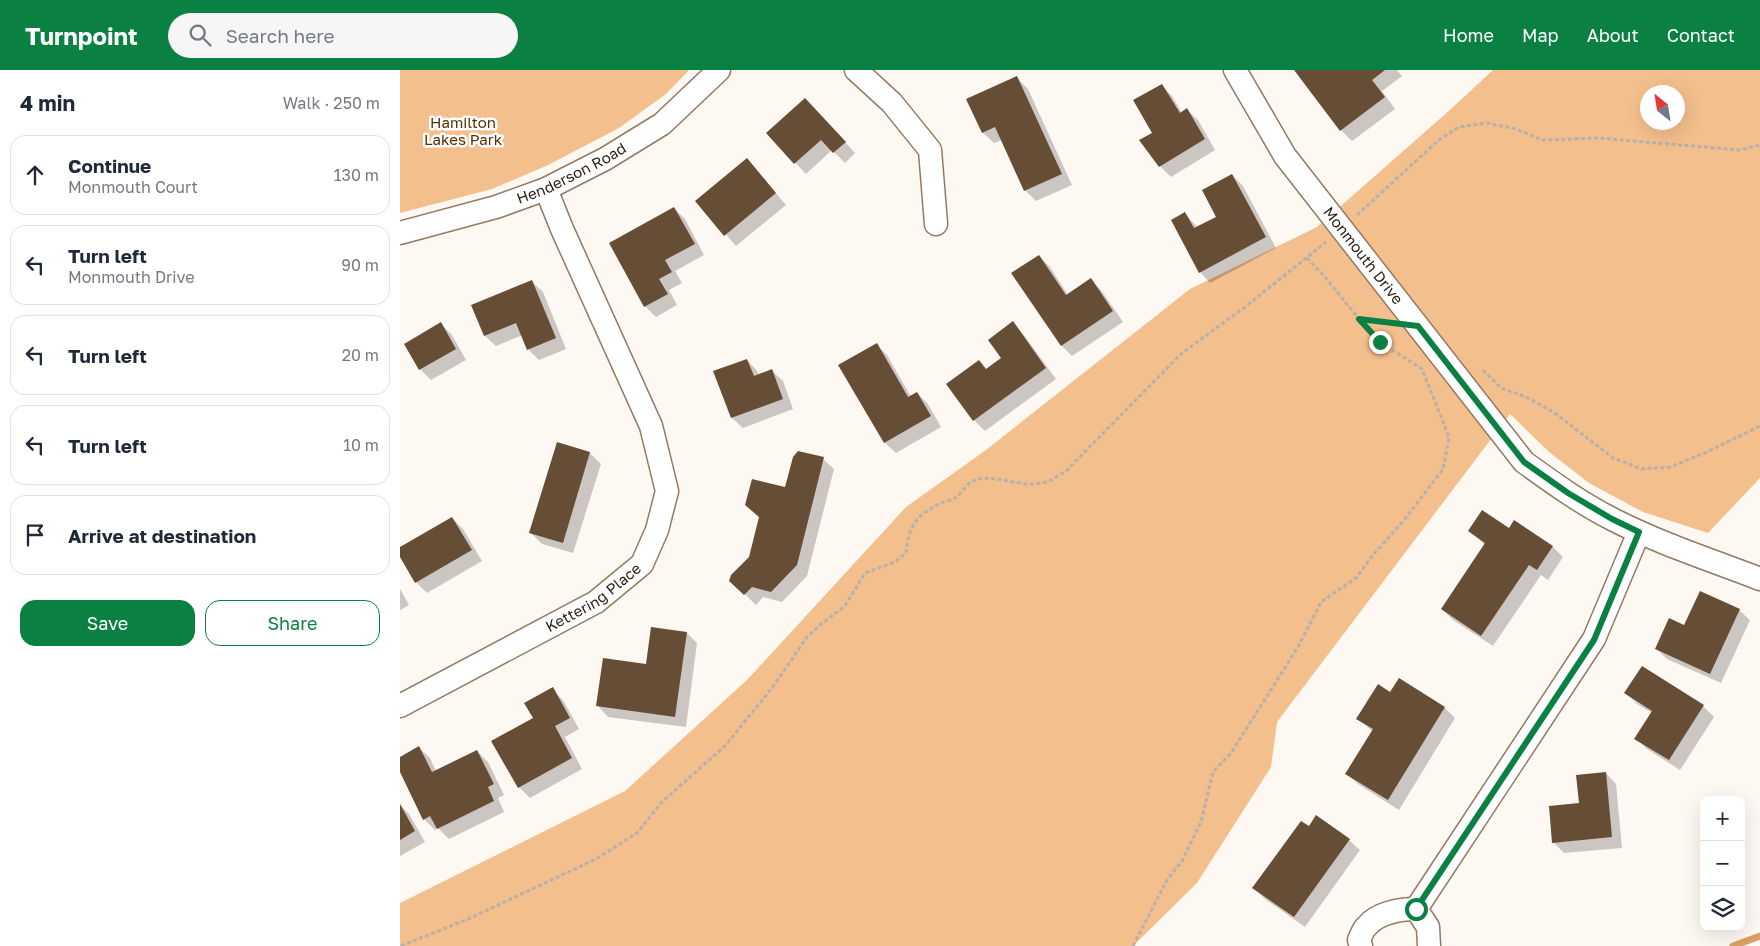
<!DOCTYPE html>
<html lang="en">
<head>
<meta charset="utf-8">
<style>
	:root { --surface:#fff; --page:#f6f6f7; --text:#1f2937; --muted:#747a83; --line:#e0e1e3; --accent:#0b8043 }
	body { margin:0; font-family:"Golos Text",sans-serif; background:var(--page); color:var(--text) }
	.controls { position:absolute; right:15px; bottom:15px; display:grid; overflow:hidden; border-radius:10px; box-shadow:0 5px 20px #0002 }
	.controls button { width:45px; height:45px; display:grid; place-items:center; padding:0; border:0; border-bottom:1px solid var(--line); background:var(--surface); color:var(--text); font:25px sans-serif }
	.compass { position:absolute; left:1240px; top:15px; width:45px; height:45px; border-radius:50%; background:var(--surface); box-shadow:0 5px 20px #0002; rotate:330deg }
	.stop { position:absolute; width:15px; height:15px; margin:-11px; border:4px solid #0b8043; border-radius:50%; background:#fff }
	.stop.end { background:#0b8043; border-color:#fff; box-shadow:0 1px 5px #0008 }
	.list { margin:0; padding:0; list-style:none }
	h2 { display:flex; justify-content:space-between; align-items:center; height:65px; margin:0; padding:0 20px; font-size:21px }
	h2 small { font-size:16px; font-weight:400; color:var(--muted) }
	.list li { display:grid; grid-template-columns:32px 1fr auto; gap:15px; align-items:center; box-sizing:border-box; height:80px; margin:0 10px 10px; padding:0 10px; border:1px solid var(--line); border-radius:15px }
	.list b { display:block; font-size:19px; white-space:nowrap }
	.list p { margin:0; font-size:16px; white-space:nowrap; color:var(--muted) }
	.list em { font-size:16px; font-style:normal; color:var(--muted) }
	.actions { display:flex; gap:10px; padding:15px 20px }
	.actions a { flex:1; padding:11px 0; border:1px solid var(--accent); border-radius:15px; text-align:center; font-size:18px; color:var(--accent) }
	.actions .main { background:var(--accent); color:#fff }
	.icon { flex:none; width:28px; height:28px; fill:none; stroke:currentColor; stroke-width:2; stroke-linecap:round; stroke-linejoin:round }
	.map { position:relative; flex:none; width:1360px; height:876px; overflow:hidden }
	header { display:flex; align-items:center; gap:30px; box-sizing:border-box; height:70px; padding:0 25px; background:var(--accent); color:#fff }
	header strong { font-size:24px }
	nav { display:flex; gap:28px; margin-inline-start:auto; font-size:18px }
	.search { width:350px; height:45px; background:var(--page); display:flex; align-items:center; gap:12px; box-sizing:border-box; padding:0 18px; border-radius:28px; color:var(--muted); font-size:19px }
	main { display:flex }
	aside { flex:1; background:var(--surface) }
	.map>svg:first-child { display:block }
	.green { fill:#f3bf8c; fill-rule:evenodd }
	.shadow { fill:#0003 }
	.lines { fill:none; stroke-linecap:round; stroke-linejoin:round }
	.stream { stroke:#daa066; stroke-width:7 }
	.building { fill:#664e36 }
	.minor-casing { stroke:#947a61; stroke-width:25 }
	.path { stroke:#b8b0a9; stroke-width:3; stroke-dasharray:4 2.5; stroke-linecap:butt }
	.minor { stroke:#fff; stroke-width:22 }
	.route { stroke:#0b8043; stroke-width:6 }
	.labels { text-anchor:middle; stroke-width:5; stroke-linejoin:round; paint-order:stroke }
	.park-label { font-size:15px; fill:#563000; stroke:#fff }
	.street-label { font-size:15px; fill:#2a1f15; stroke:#fff }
</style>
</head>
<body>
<header>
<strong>Turnpoint</strong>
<div class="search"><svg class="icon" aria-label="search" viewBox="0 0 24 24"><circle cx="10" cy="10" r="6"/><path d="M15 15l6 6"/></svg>Search here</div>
<nav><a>Home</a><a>Map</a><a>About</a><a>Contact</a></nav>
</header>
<main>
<aside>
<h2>4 min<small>Walk · 250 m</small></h2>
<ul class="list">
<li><svg class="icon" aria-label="ahead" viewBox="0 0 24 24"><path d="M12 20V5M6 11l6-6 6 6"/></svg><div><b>Continue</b><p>Monmouth Court</p></div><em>130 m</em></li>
<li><svg class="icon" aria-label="left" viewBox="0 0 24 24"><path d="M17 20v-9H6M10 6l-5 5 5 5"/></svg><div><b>Turn left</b><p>Monmouth Drive</p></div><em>90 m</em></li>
<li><svg class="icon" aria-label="left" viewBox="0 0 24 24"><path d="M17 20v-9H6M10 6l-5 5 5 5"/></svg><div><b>Turn left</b></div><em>20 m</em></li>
<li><svg class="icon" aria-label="left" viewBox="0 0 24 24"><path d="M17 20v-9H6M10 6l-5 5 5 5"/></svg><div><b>Turn left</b></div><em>10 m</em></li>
<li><svg class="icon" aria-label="arrive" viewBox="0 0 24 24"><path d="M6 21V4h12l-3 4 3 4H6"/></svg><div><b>Arrive at destination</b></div></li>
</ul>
<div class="actions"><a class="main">Save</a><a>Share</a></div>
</aside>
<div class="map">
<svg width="1360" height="876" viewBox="0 0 1360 876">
	<rect width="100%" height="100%" fill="#fef8f2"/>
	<path class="green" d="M0,0H289L266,24L219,58L148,95L92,119L0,143Z
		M1093,0H1360V408L1308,463L1243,442L1189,413L1149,382L1110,344L877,652L871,697L797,813L733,876H0V833L225,721L347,610L506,437L586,380L790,219L917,157L1051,39ZM1248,22H1278V52H1248Z"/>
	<path class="shadow" d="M895,0H997L1002,6L982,21L995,39L952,71L941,60Z
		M617,8L628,19L672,115L636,131L625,120L602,70L594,73L583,63L568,30Z
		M761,15L772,26L782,43L787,40L798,50L815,80L771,107L760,96L754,63Z
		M416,40L455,83L445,93L432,80L406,104L367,63Z
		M347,90L386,135L336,176L297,131Z
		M832,105L843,116L876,178L810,213L800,202L785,144L798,158L818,147Z
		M274,138L285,149L304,185L275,201L282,213L269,220L277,235L256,247L245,236Z
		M639,186L650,197L668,225L691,210L701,220L723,252L672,286L662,276Z
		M132,212L143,222L166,279L139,290L129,280L123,265L96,276L85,266L73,236Z
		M613,253L623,264L656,309L585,361L574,350L579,291L587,300L603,288Z
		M41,254L52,265L66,290L31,310L20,299L6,274Z
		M476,274L487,285L511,327L517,323L528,334L541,357L496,383L485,373L440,296Z
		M347,290L357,301L359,306L372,301L383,311L393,339L343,358L332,348Z
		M158,374L190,383L201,394L173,483L142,474L131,463Z
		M423,389L434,399L407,506L382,532L363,527L356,535L331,511L350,487L386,419Z
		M52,448L63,459L82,491L27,523L16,512L0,485V478Z
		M1109,460L1153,477L1163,487L1148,510L1141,505L1093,576L1053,550L1042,539L1085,475L1069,461Z
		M0,519L9,535L0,540Z
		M1339,540L1350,550L1321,613L1267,589L1256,578L1285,557Z
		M287,563L297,573L286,657L208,647L198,636Z
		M999,610L1045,638L1055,648L999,740L958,714L947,704L973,662L958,648L991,624Z
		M152,619L163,630L179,659L165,667L182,699L130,728L119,717L135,648Z
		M1226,623L1303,636L1314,647L1280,700L1247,679L1236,668L1252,643L1237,634Z
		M19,678L30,688L36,701L77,681L88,692L104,725L98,728L104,742L49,769L38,758L35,760L24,749L0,699V688Z
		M1206,703L1216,714L1222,778L1164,783L1154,773Z
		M0,735L9,744L25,772L0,786Z
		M909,758L949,770L960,780L905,857L865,829L854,818Z"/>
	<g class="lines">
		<path class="stream" d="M1333,876L1360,866"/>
	</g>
	<path class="building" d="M894,0H985L972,10L985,27L940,61Z
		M617,6L662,104L624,121L595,57L582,63L566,29Z
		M762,14L780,43L787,38L805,69L759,97L739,70L752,63L733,30Z
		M405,28L446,72L433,83L421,70L394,94L366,63Z
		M347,88L376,123L324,166L295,131Z
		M832,104L866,167L799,203L771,150L785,142L794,158L816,147L802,120Z
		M274,137L295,174L265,190L272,202L259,209L268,224L244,237L209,173Z
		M639,185L666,225L691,208L713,241L661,276L611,203Z
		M132,210L156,268L127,280L116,253L84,266L71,235Z
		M613,251L646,298L573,351L546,314L579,290L586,299L601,288L588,270Z
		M41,252L56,279L19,300L4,274Z
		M477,273L508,327L517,322L531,346L484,373L438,295Z
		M347,289L354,306L372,299L383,329L331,348L313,301Z
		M157,372L190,382L163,473L129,463Z
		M398,381L424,387L397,495L371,522L352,517L344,525L329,511L331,505L349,487L359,447L345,435L352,409L385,417L393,387Z
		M1082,440L1109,458L1114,450L1153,476L1137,500L1129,495L1081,566L1041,539L1085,473L1068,461Z
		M52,447L72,480L15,513L0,487V477Z
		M1300,521L1340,539L1310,604L1255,579L1269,548L1284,555Z
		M251,557L287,562L275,647L196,636L203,588L246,594Z
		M1242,596L1304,635L1269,690L1234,669L1252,641L1224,623Z
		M999,608L1045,637L988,730L945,704L973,659L956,649L978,614L990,622Z
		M153,617L170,648L155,656L172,688L118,718L91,671L133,648L124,633Z
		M19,676L32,702L77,680L94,714L88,717L94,731L37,759L30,746L23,750L0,702V687Z
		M1206,702L1212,767L1152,773L1149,736L1179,733L1176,705Z
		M0,734L15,761L0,770Z
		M916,745L950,769L894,847L852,818L901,751L909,756Z"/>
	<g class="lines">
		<defs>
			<g id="minor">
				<path d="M456,0L492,33L530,80L536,154"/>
				<path id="s1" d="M835,0L885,86L1124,392C1153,413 1182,434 1214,450C1261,474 1311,490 1360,509"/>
				<path id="s2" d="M0,163L96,137L146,119L205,89L262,54L319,0"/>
				<path id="s3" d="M0,636L196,532L242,494L257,460L267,421L251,356L162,159L146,119"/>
				<path d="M1016,839L1194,569L1239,462"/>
				<path d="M1016,839L1028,857L1029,876"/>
				<path d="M961,876L959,870C961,866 963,859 967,856C977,843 1000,839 1016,839"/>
			</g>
		</defs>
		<use href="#minor" class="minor-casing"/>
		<path class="path" d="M957,145L1040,69L1059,57L1087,53L1116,59L1142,70L1198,68L1339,80L1360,75
			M907,188L925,207L959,249
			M1083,300L1101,318L1128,328L1155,343L1213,388L1242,399L1270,397L1305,383L1360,356
			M1,876L68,849L194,790L237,763L262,732L326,675L375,614L407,567L420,555L445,536L465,503L495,492L506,483C508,456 517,445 541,433C545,431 551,431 555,428C563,423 567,411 578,409C600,405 623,419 646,412C653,410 660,404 666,401L781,284L845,237L926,172
			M733,876L767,810L782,791L801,752L813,702L831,683L898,577L921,532L956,508L973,485L1005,449L1043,399L1049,367L1022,299L980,272L959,249L985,252"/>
		<use href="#minor" class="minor"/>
	</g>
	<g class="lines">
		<path class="route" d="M980,272L959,249L1018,256L1124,392L1168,423L1212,449L1239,462L1194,570L1016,839"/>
	</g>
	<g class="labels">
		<g class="park-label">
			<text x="63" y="58">Hamilton<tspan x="63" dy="17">Lakes Park</tspan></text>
		</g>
		<g class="street-label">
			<text dy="5" stroke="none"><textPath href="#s2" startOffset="182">Henderson Road</textPath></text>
			<text dy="5" stroke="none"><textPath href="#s1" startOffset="226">Monmouth Drive</textPath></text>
			<text dy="5" stroke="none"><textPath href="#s3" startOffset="222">Kettering Place</textPath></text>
		</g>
	</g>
</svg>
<div class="controls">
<button>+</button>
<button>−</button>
<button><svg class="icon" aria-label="layers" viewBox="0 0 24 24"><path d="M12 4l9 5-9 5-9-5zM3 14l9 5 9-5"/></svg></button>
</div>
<svg class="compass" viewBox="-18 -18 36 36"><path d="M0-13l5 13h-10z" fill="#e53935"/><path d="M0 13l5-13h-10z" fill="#747a83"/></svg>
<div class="stop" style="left:1016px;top:839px"></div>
<div class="stop end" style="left:980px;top:272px"></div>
</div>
</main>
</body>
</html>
